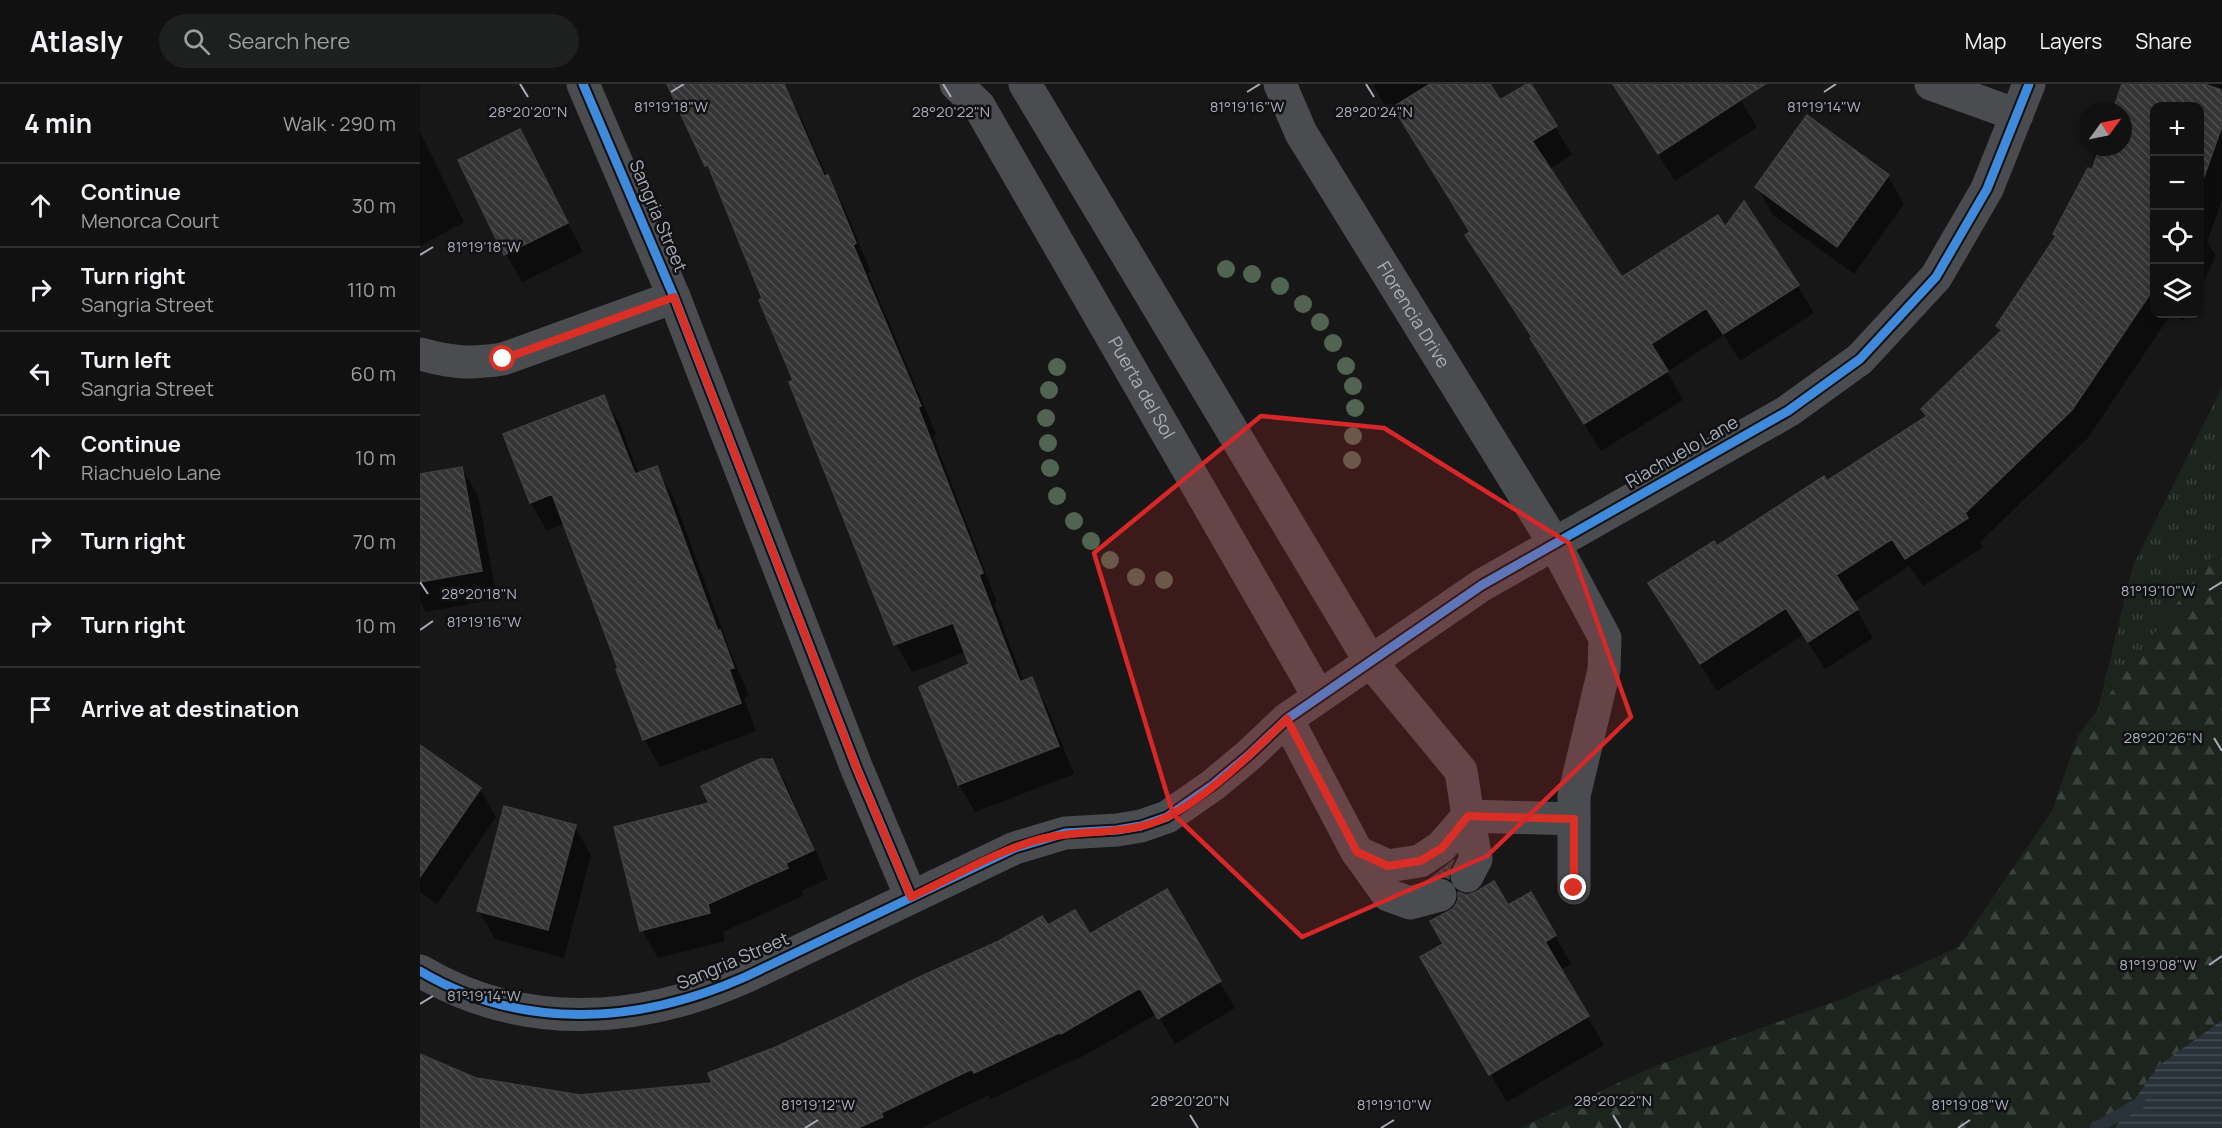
<!DOCTYPE html>
<html lang="en">
<head>
<meta charset="utf-8">
<style>
	:root { --surface:#111; --page:#1e1f1f; --text:#f1f3f6; --muted:#9c9d9f; --line:#303131 }
	body { margin:0; font-family:Manrope,sans-serif; background:var(--page); color:var(--text) }
	.controls { position:absolute; right:18px; top:18px; display:grid; overflow:hidden; border-radius:12px; box-shadow:0 3px 9px #0003 }
	.controls button { width:54px; height:54px; display:grid; place-items:center; padding:0; border:0; border-bottom:2px solid var(--line); background:var(--surface); color:var(--text); font:30px sans-serif }
	.compass { position:absolute; left:1658px; top:18px; width:54px; height:54px; border-radius:50%; background:var(--surface); box-shadow:0 3px 9px #0003; rotate:57deg }
	.stop { position:absolute; width:18px; height:18px; margin:-14px; border:4px solid #d93025; border-radius:50%; background:#fff }
	.stop.end { background:#d93025; border-color:#fff; box-shadow:0 2px 6px #0008 }
	.list { margin:0; padding:0; list-style:none }
	h2 { display:flex; justify-content:space-between; align-items:center; height:78px; margin:0; padding:0 24px; font-size:26px }
	h2 small { font-size:20px; font-weight:400; color:var(--muted) }
	.list li { display:grid; grid-template-columns:39px 1fr auto; gap:18px; align-items:center; box-sizing:border-box; height:84px; padding:0 24px; border-top:2px solid var(--line) }
	.list b { display:block; font-size:22px; white-space:nowrap }
	.list p { margin:0; font-size:20px; white-space:nowrap; color:var(--muted) }
	.list em { font-size:20px; font-style:normal; color:var(--muted) }
	.icon { flex:none; width:33px; height:33px; fill:none; stroke:currentColor; stroke-width:2; stroke-linecap:round; stroke-linejoin:round }
	.map { position:relative; flex:none; width:1802px; height:1044px; overflow:hidden }
	header { display:flex; align-items:center; gap:36px; box-sizing:border-box; height:84px; padding:0 30px; background:var(--surface); border-bottom:2px solid var(--line) }
	header strong { font-size:28px }
	nav { display:flex; gap:33px; margin-inline-start:auto; font-size:21px }
	.search { width:420px; height:54px; background:var(--page); display:flex; align-items:center; gap:15px; box-sizing:border-box; padding:0 21px; border-radius:33px; color:var(--muted); font-size:22px }
	main { display:flex }
	aside { flex:1; background:var(--surface) }
	.map>svg:first-child { display:block }
	.grass { fill:url(#grass-tufts) }
	.forest { fill:url(#forest-firs) }
	.water { fill:url(#water-rules) }
	.shadow { fill:#0007 }
	.lines { fill:none; stroke-linecap:round; stroke-linejoin:round }
	.stream { stroke:#2a3239; stroke-width:12 }
	.building { fill:url(#building-back-hatch); stroke:#3f4043; stroke-width:1.5 }
	.minor { stroke:#4b4c50; stroke-width:33 }
	.cycleway-casing { stroke:#111113; stroke-width:13 }
	.cycleway { stroke:#408adc; stroke-width:9 }
	.tree { fill:#506451 }
	.route { stroke:#d93025; stroke-width:8 }
	.marked { fill:#d62828; fill-opacity:0.2; stroke:#d62828; stroke-width:4.5; stroke-linejoin:round }
	.ticks { fill:none; stroke:#a8adb8; stroke-width:2 }
	.labels { text-anchor:middle; stroke-width:5; stroke-linejoin:round; paint-order:stroke }
	.street-label { font-size:18px; fill:#a8adb8; stroke:#111113 }
	.ticks-label { font-size:15px; text-anchor:middle; fill:#a8adb8; stroke:#111113; stroke-width:5; stroke-linejoin:round; paint-order:stroke }
</style>
</head>
<body>
<header>
<strong>Atlasly</strong>
<div class="search"><svg class="icon" aria-label="search" viewBox="0 0 24 24"><circle cx="10" cy="10" r="6"/><path d="M15 15l6 6"/></svg>Search here</div>
<nav><a>Map</a><a>Layers</a><a>Share</a></nav>
</header>
<main>
<aside>
<h2>4 min<small>Walk · 290 m</small></h2>
<ul class="list">
<li><svg class="icon" aria-label="ahead" viewBox="0 0 24 24"><path d="M12 20V5M6 11l6-6 6 6"/></svg><div><b>Continue</b><p>Menorca Court</p></div><em>30 m</em></li>
<li><svg class="icon" aria-label="right" viewBox="0 0 24 24"><path d="M7 20v-9h11M14 6l5 5-5 5"/></svg><div><b>Turn right</b><p>Sangria Street</p></div><em>110 m</em></li>
<li><svg class="icon" aria-label="left" viewBox="0 0 24 24"><path d="M17 20v-9H6M10 6l-5 5 5 5"/></svg><div><b>Turn left</b><p>Sangria Street</p></div><em>60 m</em></li>
<li><svg class="icon" aria-label="ahead" viewBox="0 0 24 24"><path d="M12 20V5M6 11l6-6 6 6"/></svg><div><b>Continue</b><p>Riachuelo Lane</p></div><em>10 m</em></li>
<li><svg class="icon" aria-label="right" viewBox="0 0 24 24"><path d="M7 20v-9h11M14 6l5 5-5 5"/></svg><div><b>Turn right</b></div><em>70 m</em></li>
<li><svg class="icon" aria-label="right" viewBox="0 0 24 24"><path d="M7 20v-9h11M14 6l5 5-5 5"/></svg><div><b>Turn right</b></div><em>10 m</em></li>
<li><svg class="icon" aria-label="arrive" viewBox="0 0 24 24"><path d="M6 21V4h12l-3 4 3 4H6"/></svg><div><b>Arrive at destination</b></div></li>
</ul>
</aside>
<div class="map">
<svg width="1802" height="1044" viewBox="0 0 1802 1044">
	<defs>
		<pattern id="grass-tufts" width="24" height="20" patternUnits="userSpaceOnUse" patternTransform="scale(1.5)"><rect width="24" height="20" fill="#1d241e"/><path d="M3 7l-1-3M5 7V3M7 7l1-3M15 17l-1-3M17 17v-4M19 17l1-3" fill="none" stroke="#3b413d"/></pattern>
		<pattern id="forest-firs" width="22" height="20" patternUnits="userSpaceOnUse" patternTransform="scale(1.5)"><rect width="22" height="20" fill="#1d241e"/><path d="M5 1l3.5 6h-7zM16 11l3.5 6h-7z" fill="#3b413d"/></pattern>
		<pattern id="water-rules" width="6" height="5" patternUnits="userSpaceOnUse" patternTransform="scale(1.5)"><rect width="6" height="5" fill="#2a3239"/><path d="M0 2.5h6" fill="none" stroke="#464d54"/></pattern>
		<pattern id="building-back-hatch" width="6" height="6" patternUnits="userSpaceOnUse" patternTransform="scale(1.5)"><rect width="6" height="6" fill="#353536"/><path d="M-1 5l2 2M0 0l6 6M5-1l2 2" fill="none" stroke="#4f5051"/></pattern>
	</defs>
	<rect width="100%" height="100%" fill="#171717"/>
	<path class="grass" d="M1802,303V464L1791,474L1678,625L1713,482Z"/>
	<path class="forest" d="M1802,464V936L1737,983L1695,1044H1100L1233,983L1425,914L1539,863L1632,727L1658,652L1791,474Z"/>
	<path class="water" d="M1802,936V1044H1695L1737,983Z"/>
	<path class="shadow" d="M249,0H364L383,38L407,93L423,121L451,188L448,189L516,350L513,352L577,518L574,519L604,598L611,595L627,623L654,690L555,728L539,700L551,581L546,568L492,588L476,560L344,215L296,99Z
		M953,0H1069L1080,18L1109,0L1152,71L1129,85L1201,195L1305,145L1377,201L1394,229L1320,277L1304,251L1247,288L1263,316L1181,367L1128,283L1112,254L1063,179L1047,151L1051,148L971,19L965,22Z
		M1214,0H1311L1337,43L1255,97L1200,9Z
		M1704,0H1802V116L1787,158L1796,172L1780,204V22H1734V230H1767L1763,237L1751,230L1668,354L1560,458L1563,463L1503,502L1489,482L1433,519L1453,554L1405,585L1383,551L1297,607L1230,500L1297,464L1407,399L1507,334L1503,326L1582,249L1578,242L1637,154L1635,150L1673,88L1682,63H1703V27H1694Z
		M100,47L163,168L102,198L86,170Z
		M0,48L44,138L0,162Z
		M1468,92L1484,120L1434,190L1353,131L1337,103Z
		M184,312L200,340L219,391L236,384L253,412L310,567L329,612L324,614L336,647L240,683L224,655L145,439L127,447L111,419Z
		M42,384L58,412L77,515L6,528L0,517V392Z
		M0,663L60,705L76,733L17,820L0,808Z
		M350,672L366,700L408,795L381,807L383,812L303,848L305,857L238,874L222,846L291,720L283,703Z
		M155,743L171,771L144,874L75,855L59,827Z
		M1034,778L1049,805L1046,813L1087,823L1111,810L1151,880L1140,886L1184,961L1087,1018L1002,873L1025,860L1037,821L1028,822L1013,795Z
		M746,807L815,924L755,960L737,930L658,975L657,974L571,1015L569,1011L501,1044H0V978L56,996L160,1012L294,1000L357,964L627,843L669,853Z"/>
	<g class="lines">
		<path class="stream" d="M1676,1044L1720,1019"/>
	</g>
	<path class="building" d="M247,0H364L404,92L408,91L436,159L433,161L501,322L498,323L563,489L559,491L600,598L612,593L639,662L538,701L499,603L549,580L533,539L474,561L369,298L373,296L339,216L342,214L288,81L285,82Z
		M1010,0H1070L1080,16L1107,0H1111L1137,42L1112,57L1202,193L1298,131L1305,143L1324,117L1379,201L1303,250L1286,224L1231,260L1248,287L1164,340L1110,254L1112,253L1045,151L1050,148L973,23Z
		M1193,0H1345L1238,70Z
		M1702,0H1784L1802,6V42L1779,107V22H1734V204L1652,326L1545,429L1548,434L1485,475L1472,455L1416,491L1438,525L1388,558L1366,524L1280,580L1228,499L1294,457L1297,462L1404,392L1407,397L1507,332L1501,325L1582,246L1576,242L1636,152L1633,150L1668,84L1672,86L1680,63H1703V27H1693Z
		M1387,31L1469,91L1417,163L1335,103Z
		M100,45L148,139L84,171L38,76Z
		M184,311L215,390L237,382L298,547L300,546L314,584L309,585L321,619L223,656L196,585L198,584L132,410L110,419L83,350Z
		M42,383L62,487L0,498V390Z
		M0,661L61,704L0,793Z
		M340,675H352L394,766L366,779L368,784L288,820L290,829L220,847L194,743L289,719L281,702Z
		M84,722L156,741L128,846L57,827Z
		M1034,776L1030,784L1029,795L1024,793L1011,794Z
		M1074,797L1088,821L1111,808L1136,851L1125,858L1169,932L1069,991L1000,873L1023,860L1010,837L1033,825L1038,816V808L1047,811L1056,808Z
		M747,805L801,897L738,935L720,904L641,950V948L554,989L552,985L461,1029L463,1033L438,1044H0V970L56,994L160,1011L292,999L288,989L356,963L426,930L493,896L579,857L622,832L628,841L655,826L670,850Z"/>
	<g class="lines">
		<g class="minor">
			<path d="M163,0L254,213L437,685L491,813"/>
			<path id="s1" d="M536,0L559,22L899,613"/>
			<path d="M605,0L950,577L1041,687L1048,732L1021,763L1000,777L968,782L937,768L867,635"/>
			<path id="s2" d="M860,0L881,49L1134,459L1185,554L1184,586L1154,712V804"/>
			<path d="M1511,0L1597,31"/>
			<path d="M0,270C32,279 50,280 83,275L254,213"/>
			<path d="M938,769L968,811L990,819L1020,811"/>
			<path d="M1047,792L1056,775L1048,732L1154,735"/>
			<path d="M0,887C103,948 219,940 325,893L595,764L645,749L697,746L721,742L747,733L793,701L829,671L867,635L1062,501L1368,327L1440,275L1516,193L1567,105L1609,0"/>
		</g>
		<defs>
			<path id="cycleway" d="M163,0L254,213L437,685L491,813
				M0,887C103,948 219,940 325,893L595,764L645,749L697,746L721,742L747,733L793,701L829,671L867,635L1062,501L1368,327L1440,275L1516,193L1567,105L1609,0"/>
		</defs>
		<use href="#cycleway" class="cycleway-casing"/>
		<use href="#cycleway" class="cycleway"/>
	</g>
	<g class="tree">
		<circle cx="806" cy="185" r="9"/>
		<circle cx="832" cy="190" r="9"/>
		<circle cx="860" cy="202" r="9"/>
		<circle cx="883" cy="220" r="9"/>
		<circle cx="900" cy="238" r="9"/>
		<circle cx="913" cy="259" r="9"/>
		<circle cx="926" cy="282" r="9"/>
		<circle cx="637" cy="283" r="9"/>
		<circle cx="933" cy="302" r="9"/>
		<circle cx="629" cy="306" r="9"/>
		<circle cx="935" cy="324" r="9"/>
		<circle cx="626" cy="334" r="9"/>
		<circle cx="933" cy="352" r="9"/>
		<circle cx="628" cy="359" r="9"/>
		<circle cx="932" cy="376" r="9"/>
		<circle cx="630" cy="384" r="9"/>
		<circle cx="637" cy="412" r="9"/>
		<circle cx="654" cy="437" r="9"/>
		<circle cx="671" cy="457" r="9"/>
		<circle cx="690" cy="476" r="9"/>
		<circle cx="716" cy="493" r="9"/>
		<circle cx="744" cy="496" r="9"/>
	</g>
	<g class="lines">
		<path class="route" d="M83,275L254,213L437,685L491,813C532,794 577,766 621,755C662,744 707,753 747,733C788,713 834,667 867,635L937,768L968,782L1000,777L1022,764L1048,732L1154,735V804"/>
	</g>
	<path class="marked" d="M841,332L964,344L1149,459L1211,633L1067,772L882,853L753,730L674,469Z"/>
	<path class="ticks" d="M100,0L108,13M523,0L531,13M946,0L954,13M251,8L264,0M827,8L840,0M1404,8L1416,0M0,171L13,163M0,498L8,510M1789,506L1802,498M0,546L13,537M1794,654L1802,667M1789,881L1802,872M0,920L13,912M770,1031L778,1044M1193,1031L1201,1044M385,1044L398,1036M961,1044L974,1036M1538,1044L1550,1036"/>
	<g class="labels">
		<g class="street-label">
			<text transform="translate(238 132) rotate(67)" y="6">Sangria Street</text>
			<text dy="6" stroke="none"><textPath href="#s2" startOffset="267">Florencia Drive</textPath></text>
			<text dy="6" stroke="none"><textPath href="#s1" startOffset="357">Puerta del Sol</textPath></text>
			<text transform="translate(1262 368) rotate(-30)" y="6">Riachuelo Lane</text>
			<text transform="translate(313 877) rotate(-23)" y="6">Sangria Street</text>
		</g>
	</g>
	<g class="ticks-label">
		<text x="251" y="28">81°19'18"W</text>
		<text x="827" y="28">81°19'16"W</text>
		<text x="1404" y="28">81°19'14"W</text>
		<text x="108" y="33">28°20'20"N</text>
		<text x="531" y="33">28°20'22"N</text>
		<text x="954" y="33">28°20'24"N</text>
		<text x="64" y="168">81°19'18"W</text>
		<text x="1738" y="512">81°19'10"W</text>
		<text x="59" y="515">28°20'18"N</text>
		<text x="64" y="543">81°19'16"W</text>
		<text x="1743" y="659">28°20'26"N</text>
		<text x="1738" y="886">81°19'08"W</text>
		<text x="64" y="917">81°19'14"W</text>
		<text x="770" y="1022">28°20'20"N</text>
		<text x="1193" y="1022">28°20'22"N</text>
		<text x="398" y="1026">81°19'12"W</text>
		<text x="974" y="1026">81°19'10"W</text>
		<text x="1550" y="1026">81°19'08"W</text>
	</g>
</svg>
<div class="controls">
<button>+</button>
<button>−</button>
<button><svg class="icon" aria-label="locate" viewBox="0 0 24 24"><circle cx="12" cy="12" r="6"/><path d="M12 2v4M12 18v4M2 12h4M18 12h4"/></svg></button>
<button><svg class="icon" aria-label="layers" viewBox="0 0 24 24"><path d="M12 4l9 5-9 5-9-5zM3 14l9 5 9-5"/></svg></button>
</div>
<svg class="compass" viewBox="-18 -18 36 36"><path d="M0-13l5 13h-10z" fill="#e53935"/><path d="M0 13l5-13h-10z" fill="#9c9d9f"/></svg>
<div class="stop" style="left:83px;top:275px"></div>
<div class="stop end" style="left:1154px;top:804px"></div>
</div>
</main>
</body>
</html>
